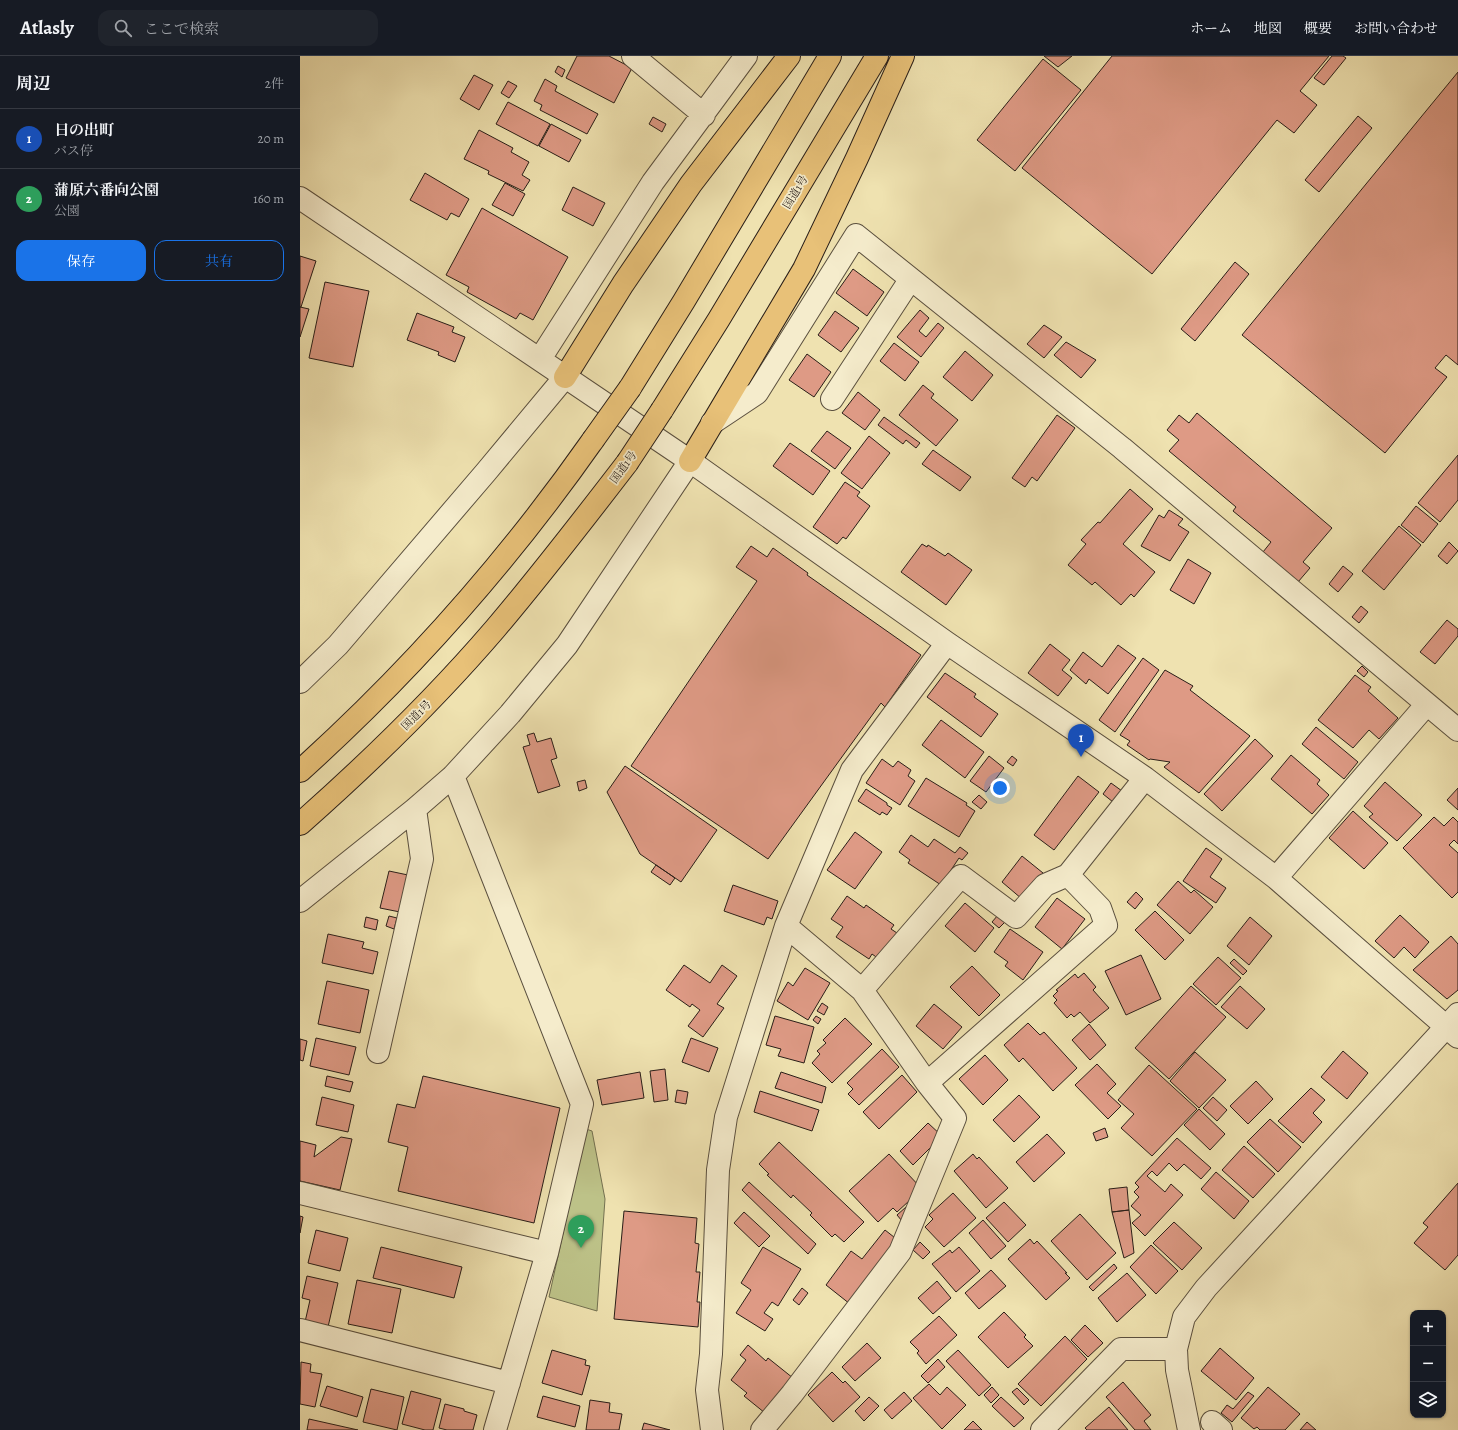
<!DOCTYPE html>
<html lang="ja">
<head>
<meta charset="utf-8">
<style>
	:root { --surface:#171b24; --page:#20242c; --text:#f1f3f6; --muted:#9ea1a6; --line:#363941; --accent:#1a73e8 }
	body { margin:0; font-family:Alegreya,"Noto Serif JP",serif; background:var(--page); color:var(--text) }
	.controls { position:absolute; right:12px; bottom:12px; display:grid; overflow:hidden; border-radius:8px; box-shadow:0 1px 3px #0004 }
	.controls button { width:36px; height:36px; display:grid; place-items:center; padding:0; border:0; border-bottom:1px solid var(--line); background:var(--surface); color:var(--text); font:20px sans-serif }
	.you { position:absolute; left:700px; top:732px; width:14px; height:14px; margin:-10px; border:3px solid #fff; border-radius:50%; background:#1a73e8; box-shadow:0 0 0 6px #1a73e833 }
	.badge { display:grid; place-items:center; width:26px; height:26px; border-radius:50%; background:var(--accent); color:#fff; font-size:13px; font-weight:700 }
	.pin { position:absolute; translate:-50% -33px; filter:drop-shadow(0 1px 2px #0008) }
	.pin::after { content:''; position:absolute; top:21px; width:14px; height:12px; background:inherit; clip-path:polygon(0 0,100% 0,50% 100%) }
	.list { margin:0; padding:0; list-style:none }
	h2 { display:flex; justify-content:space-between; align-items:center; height:52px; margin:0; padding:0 16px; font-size:17px }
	h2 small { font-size:13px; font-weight:400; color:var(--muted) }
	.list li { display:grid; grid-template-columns:26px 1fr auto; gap:12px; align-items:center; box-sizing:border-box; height:60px; padding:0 16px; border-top:1px solid var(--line) }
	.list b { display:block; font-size:15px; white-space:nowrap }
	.list p { margin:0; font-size:13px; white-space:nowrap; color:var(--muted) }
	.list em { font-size:13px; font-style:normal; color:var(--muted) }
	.actions { display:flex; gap:8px; padding:12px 16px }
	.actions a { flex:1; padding:9px 0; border:1px solid var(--accent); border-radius:12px; text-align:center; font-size:14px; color:var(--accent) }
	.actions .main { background:var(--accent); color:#fff }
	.icon { flex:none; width:22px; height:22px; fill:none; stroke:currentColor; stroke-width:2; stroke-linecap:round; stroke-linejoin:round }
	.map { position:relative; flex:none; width:1158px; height:1374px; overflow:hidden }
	header { display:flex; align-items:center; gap:24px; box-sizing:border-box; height:56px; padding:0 20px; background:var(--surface); border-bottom:1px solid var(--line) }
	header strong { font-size:19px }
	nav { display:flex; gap:22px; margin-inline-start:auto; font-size:14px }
	.search { width:280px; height:36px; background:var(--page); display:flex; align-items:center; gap:10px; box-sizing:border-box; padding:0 14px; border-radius:12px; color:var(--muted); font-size:15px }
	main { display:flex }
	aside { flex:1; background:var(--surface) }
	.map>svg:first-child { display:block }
	.green { fill:#bdc288; stroke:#737050 }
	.building { fill:#de9a85; stroke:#291e18 }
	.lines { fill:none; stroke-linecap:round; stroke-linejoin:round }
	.minor-casing { stroke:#5a4f3e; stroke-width:24 }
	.highway-casing { stroke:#291e18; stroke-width:24 }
	.minor { stroke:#f5eccc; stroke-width:22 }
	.highway { stroke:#e8c178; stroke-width:22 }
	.highway-bridge-casing { stroke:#291e18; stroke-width:24; stroke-linecap:butt }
	.highway-bridge { stroke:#e8c178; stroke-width:22 }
	.labels { text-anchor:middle; stroke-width:3.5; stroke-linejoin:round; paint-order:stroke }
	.street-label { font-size:11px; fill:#291e18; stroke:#f5eccc }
</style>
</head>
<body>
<header>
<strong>Atlasly</strong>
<div class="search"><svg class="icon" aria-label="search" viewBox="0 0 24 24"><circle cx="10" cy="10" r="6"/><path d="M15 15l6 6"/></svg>ここで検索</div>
<nav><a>ホーム</a><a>地図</a><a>概要</a><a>お問い合わせ</a></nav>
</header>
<main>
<aside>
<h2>周辺<small>2件</small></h2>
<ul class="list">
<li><span class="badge" style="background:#1a4fb4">1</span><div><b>日の出町</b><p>バス停</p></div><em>20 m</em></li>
<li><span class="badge" style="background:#2e9e5b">2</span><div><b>蒲原六番向公園</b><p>公園</p></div><em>160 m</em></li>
</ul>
<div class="actions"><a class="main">保存</a><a>共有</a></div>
</aside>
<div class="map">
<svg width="1158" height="1374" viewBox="0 0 1158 1374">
	<rect width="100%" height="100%" fill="#efe2b0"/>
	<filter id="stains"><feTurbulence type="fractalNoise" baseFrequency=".005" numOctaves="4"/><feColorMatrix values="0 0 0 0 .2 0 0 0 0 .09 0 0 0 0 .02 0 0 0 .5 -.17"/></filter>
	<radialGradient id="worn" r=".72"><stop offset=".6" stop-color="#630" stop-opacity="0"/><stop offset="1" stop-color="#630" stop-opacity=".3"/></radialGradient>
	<path class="green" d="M286,1073L292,1075L305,1143L297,1255L249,1241Z"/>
	<path class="building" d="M277,0H309L332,12L314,47L266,22Z
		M744,0H772L758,11Z
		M812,0H1029L1000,35L1017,49L994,77L977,64L852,218L722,112Z
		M1032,0H1043L1046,2L1024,29L1014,22Z
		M743,3L781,34L715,115L677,84Z
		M258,10L265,14L262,21L255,16Z
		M1158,16V309L1146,299L1135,312L1147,321L1085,397L942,279Z
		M174,19L193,29L179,54L160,43Z
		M245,23L257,30L255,35L298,58L287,78L240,54L242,49L234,45Z
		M208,25L217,30L209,42L201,37Z
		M208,46L250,68L238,90L196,68Z
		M1058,60L1072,72L1019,136L1005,124Z
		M353,61L366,68L362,76L349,68Z
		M251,68L281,84L269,106L239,90Z
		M179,74L213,92L211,96L229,106L222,119L230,124L223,135L188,118L189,115L164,103Z
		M125,117L169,143L159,161L151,157L147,164L110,144Z
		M205,127L225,138L213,160L192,149Z
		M273,131L305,147L293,170L262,154Z
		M182,152L268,201L233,264L220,257L216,263L167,236L169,231L146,219Z
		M0,200L16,205L1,251H0Z
		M935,206L949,218L895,285L881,273Z
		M553,213L584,236L567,260L536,237Z
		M25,226L69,235L53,311L9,302Z
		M0,251L9,253L0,281Z
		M620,254L629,262L619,275L626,281L638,267L644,272L621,301L597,281Z
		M535,255L559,272L541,296L518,279Z
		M117,257L154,271L152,276L165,281L155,306L138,299L139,296L107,284Z
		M744,269L762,281L744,302L727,288Z
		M766,286L796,304L781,322L754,299Z
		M594,287L619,306L605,325L580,305Z
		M665,295L693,319L672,345L643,321Z
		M507,298L531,316L514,341L489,324Z
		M623,329L634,338L631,342L658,364L636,390L599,359Z
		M558,336L580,354L565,374L542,357Z
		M897,357L1032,472L1003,506L1010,512L998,526L963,496L971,486L933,455L936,451L869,395L879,384L867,374L879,359L889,367Z
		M757,359L775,372L737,425L732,421L725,431L712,422Z
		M584,361L620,387L616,392L606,384L603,388L578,369Z
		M527,375L551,392L535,413L511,395Z
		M569,380L590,397L562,433L541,417Z
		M490,387L530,415L513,439L473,410Z
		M633,394L671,421L660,435L622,408Z
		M1158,399V444L1140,466L1118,447Z
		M545,426L560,436L557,440L570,450L546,483L543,481L537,488L513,471Z
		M830,433L853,453L823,488L855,516L834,541L831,538L821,549L795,526L792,529L768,509L786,488L781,484L798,466L800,467Z
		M1116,450L1138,468L1123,487L1101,469Z
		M869,454L883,463L878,469L889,476L870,505L841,490L859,459L864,462Z
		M1099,470L1121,489L1084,534L1062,515Z
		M1149,486L1158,495L1147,508L1138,500Z
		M622,488L627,491L628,489L645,500L648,497L672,514L646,549L601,516Z
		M451,490L467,501L473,492L508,517L507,519L621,599L585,651L581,647L468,803L331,710L457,525L436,511Z
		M888,503L911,517L894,548L870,534Z
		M1043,510L1053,518L1038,536L1029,528Z
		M1061,550L1068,556L1059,567L1052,561Z
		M1147,564L1158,573V580L1135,608L1120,596Z
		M750,588L770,604L762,614L772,622L758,640L728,617Z
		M818,589L836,602L808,638L789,623L786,628L770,614L783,596L802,611Z
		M843,602L859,614L815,676L799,664Z
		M1062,610L1068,616L1064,621L1057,615Z
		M865,614L893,630L890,634L950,680L899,737L864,711L870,706L850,703L849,704L827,689L830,685L820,679Z
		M645,617L676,638L674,641L698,658L681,681L627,641Z
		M1055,619L1071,631L1068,635L1098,662L1079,683L1069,674L1053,692L1018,664Z
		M641,664L684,696L665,722L622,689Z
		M1016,671L1058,706L1044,723L1002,688Z
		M234,677L237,686L251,682L257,702L251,704L260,730L238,737L223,691L230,689L227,679Z
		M955,683L973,700L922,755L904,738Z
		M991,699L1020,724L1017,728L1029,739L1012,758L971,723Z
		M689,700L704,712L686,736L670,725Z
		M712,700L717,704L713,710L707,706Z
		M582,703L593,711L598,705L611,714L608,720L615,725L600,749L566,727Z
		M325,710L417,774L381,826L340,798L307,736Z
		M778,720L799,736L754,794L734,779Z
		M626,722L667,747L666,749L675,755L659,781L608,750Z
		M285,724L287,732L279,735L277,726Z
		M1085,726L1122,759L1097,785L1069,761L1073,758L1064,750Z
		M811,727L822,735L813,746L803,738Z
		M1158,732V754L1147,744Z
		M566,733L587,747V749L592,752L587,759L582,756L580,759L558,745Z
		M679,739L687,746L681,753L672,746Z
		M1053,755L1088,787L1064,813L1029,782Z
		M1134,761L1144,770L1153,761L1158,766V788L1154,784L1149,789L1158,797V836L1152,842L1103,792Z
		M555,776L582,796L555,833L527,814Z
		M611,779L628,791L634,783L655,797L660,791L668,797L662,804L659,802L641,829L608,807L610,804L599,796Z
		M906,792L922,803L910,821L926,832L916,847L883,825Z
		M722,800L743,817L722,843L702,826Z
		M356,809L375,822L370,829L351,816Z
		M89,815L108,819L100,856L80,852Z
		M878,825L891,837L894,834L913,851L890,878L857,849Z
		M433,829L478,845L472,863L467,861L464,869L424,855Z
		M836,836L843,843L835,853L827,846Z
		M547,840L564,852L566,849L594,869L591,873L597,877L579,903L572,898L569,903L536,881L543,871L531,863Z
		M757,842L785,863L762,893L735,871Z
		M665,847L694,872L675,896L645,870Z
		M855,855L884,884L865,904L835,874Z
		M698,859L705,866L699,872L692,866Z
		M1100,859L1129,886L1115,902L1104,891L1094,902L1075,885Z
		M89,860L97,862L94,873L86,870Z
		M66,861L78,864L76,874L64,871Z
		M950,861L972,880L949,909L927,890Z
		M710,873L743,896L723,924L705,910L708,906L694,896Z
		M28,878L64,886L62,892L78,896L73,918L22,907Z
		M1151,880L1158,888V934L1147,943L1113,914Z
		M841,899L861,943L826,959L805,915Z
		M918,901L941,922L916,949L893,928Z
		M934,903L947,915L943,919L930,907Z
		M384,909L410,927L422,909L437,920L417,948L424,952L403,981L388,970L400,954L392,948L390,951L366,934Z
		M672,910L700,939L679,960L650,931Z
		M505,912L530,927L508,964L477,945L488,926L493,930Z
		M784,917L796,931L793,934L809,952L790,967L780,956L774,961L771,958L767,962L754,947L757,944L753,940L758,935L756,934L775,918L778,922Z
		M27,925L69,934L60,977L18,968Z
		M891,930L926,961L869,1023L835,992Z
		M940,930L965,953L947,973L921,951Z
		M522,947L528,951L524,959L517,955Z
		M634,948L662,971L643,993L616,970Z
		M475,960L514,971L504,1007L478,1000L481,993L466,989Z
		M516,960L521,963L518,968L513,964Z
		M545,962L572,988L532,1027L512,1007L520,998L517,995L526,987L523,984Z
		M728,967L740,979L744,976L777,1012L753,1035L723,1002L719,1006L704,989Z
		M789,968L806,989L790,1004L772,984Z
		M16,982L56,991L49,1019L10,1010Z
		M391,982L418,992L409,1016L382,1006Z
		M0,983L7,985L3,1005L0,1004Z
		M582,993L599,1011L559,1049L548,1038L553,1033L547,1027Z
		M1043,995L1068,1017L1047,1043L1021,1021Z
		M895,996L926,1024L899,1052L870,1025Z
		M685,999L708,1024L683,1049L659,1023Z
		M797,1008L816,1028L807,1037L821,1050L808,1063L775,1029Z
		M849,1009L897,1053L852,1100L821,1072L834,1058L818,1044Z
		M365,1013L368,1044L354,1046L350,1015Z
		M340,1016L344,1042L302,1049L297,1024Z
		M481,1016L526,1031L522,1047L475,1032Z
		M602,1019L617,1036L579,1073L563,1056Z
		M27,1020L53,1026L50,1036L25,1030Z
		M123,1020L260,1052L234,1167L98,1135L108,1091L88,1086L97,1048L115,1052Z
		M956,1025L973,1043L948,1068L930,1050Z
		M1011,1032L1025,1044L1013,1057L1022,1066L1003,1087L978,1065Z
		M377,1034L388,1036L386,1048L375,1046Z
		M460,1035L519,1054L512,1075L454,1056Z
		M719,1039L740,1061L714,1086L693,1064Z
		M22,1041L54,1049L48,1076L16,1069Z
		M913,1041L927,1054L917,1065L903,1052Z
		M899,1053L925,1078L910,1094L884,1069Z
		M970,1063L1001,1091L978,1116L947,1086Z
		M628,1067L642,1080L613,1109L600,1095Z
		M805,1072L808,1081L796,1085L793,1077Z
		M747,1078L765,1097L734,1126L716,1106Z
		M41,1081L52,1083L40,1134L0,1125V1085L16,1089L14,1101Z
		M877,1082L911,1112L901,1123L884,1108L877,1115L869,1107L857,1120L852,1115L847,1120L865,1136L871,1128L883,1139L845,1180L832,1167L841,1159L831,1150L839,1141L834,1136L839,1131L835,1127Z
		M479,1086L564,1166L544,1186L535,1178L532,1181L510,1159L512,1157L493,1139L491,1142L467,1119L469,1118L459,1108Z
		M944,1090L975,1118L953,1142L922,1114Z
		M589,1098L622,1133L597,1156L593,1152L578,1166L549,1135Z
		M673,1098L677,1103L679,1101L708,1132L686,1152L654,1115Z
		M916,1116L949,1145L934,1163L901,1133Z
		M449,1126L516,1188L508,1198L442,1134Z
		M1158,1127V1199L1145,1214L1114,1187L1128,1171L1123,1167Z
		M827,1131L829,1154L812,1156L809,1133Z
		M653,1137L676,1162L644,1191L625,1171L633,1163L629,1159Z
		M704,1146L726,1169L708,1186L686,1162Z
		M606,1151L611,1157L602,1165L597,1159Z
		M829,1154L834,1197L824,1202L812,1156Z
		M324,1155L397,1162L395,1187L399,1188L396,1216H400L397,1246H400L398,1271L314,1263Z
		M444,1156L470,1180L459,1191L434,1167Z
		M780,1158L816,1197L787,1224L751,1185Z
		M0,1160L3,1161L0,1177Z
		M683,1164L706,1190L691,1203L669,1177Z
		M874,1166L902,1192L882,1214L853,1187Z
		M16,1174L48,1182L40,1215L8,1207Z
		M585,1174L599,1185L550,1248L526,1229L551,1195L562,1203Z
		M730,1183L734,1188L737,1185L767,1217H765L770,1222L746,1244L708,1203Z
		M620,1186L630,1196L623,1203L613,1194Z
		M851,1189L878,1215L856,1238L830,1211Z
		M81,1191L162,1211L154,1242L73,1222Z
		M463,1191L501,1213L478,1250L472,1246L464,1257L473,1263L465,1275L436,1257L451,1234L441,1227Z
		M659,1191L680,1215L656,1236L632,1208L650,1194L652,1197Z
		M814,1208L817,1212L793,1235L789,1231Z
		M691,1214L706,1230L679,1253L665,1237Z
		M827,1217L846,1239L817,1266L798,1242Z
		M7,1220L38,1227L28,1271L5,1266L10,1244L2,1242Z
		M57,1224L101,1233L92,1277L48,1268Z
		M637,1225L651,1242L633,1258L618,1242Z
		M502,1232L508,1237L499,1249L493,1244Z
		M704,1256L726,1279L724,1281L733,1290L708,1312L678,1281Z
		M639,1260L657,1279L626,1308L617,1297L619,1295L610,1286Z
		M785,1269L803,1287L788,1301L771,1284Z
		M765,1280L787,1303L741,1350L718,1328Z
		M567,1287L581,1302L555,1325L542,1311Z
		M448,1289L466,1305L468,1302L493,1322L465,1357L444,1340L447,1337L431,1324L446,1304L440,1299Z
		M920,1292L954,1322L936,1344L901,1315Z
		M252,1294L286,1304L285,1309L290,1310L282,1339L242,1327Z
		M658,1294L691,1329L679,1340L646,1305Z
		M638,1303L645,1311L628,1327L621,1320Z
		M1,1306L11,1308L10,1316L22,1318L15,1351L0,1348Z
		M532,1316L543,1327L545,1325L560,1341L533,1366L508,1339Z
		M823,1326L851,1359L844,1365L851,1374H835L806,1341Z
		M629,1328L640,1339L647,1331L666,1349L642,1373L613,1342Z
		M27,1330L63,1341L57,1361L20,1350Z
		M692,1331L699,1339L691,1347L684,1339Z
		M968,1331L1000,1358L985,1374H960L957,1371L954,1373L941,1362Z
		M717,1332L729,1344L724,1349L712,1336Z
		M71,1333L104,1341L97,1374L63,1366Z
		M111,1335L141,1343L133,1374H125L102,1368Z
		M604,1336L612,1345L592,1363L584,1354Z
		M948,1336L954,1340L932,1366L921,1357L927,1349L933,1353Z
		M243,1340L280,1350L275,1371L237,1361Z
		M569,1341L579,1350L564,1365L555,1355Z
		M701,1341L724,1362L714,1371L692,1350Z
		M290,1344L310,1347L309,1356L322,1358L319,1374H286Z
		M145,1348L164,1353V1355L177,1359L173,1374H147L139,1372Z
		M809,1351L828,1374H787L785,1372Z
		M9,1363L58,1374H7Z
		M673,1365L682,1374H664Z
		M1007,1366L1016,1374H1000Z
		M344,1367L370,1374H342Z"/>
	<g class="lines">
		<defs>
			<path id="minor" d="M333,0L404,59
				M0,142L390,405L647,587L845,722L976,822L1158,981
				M240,303L353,126L446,0
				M532,343L610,224
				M412,367L457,337L556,179L822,392L1158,674
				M0,626L38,589L186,416L265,321
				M153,720L282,1048L247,1197L195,1374
				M768,819L845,722
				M976,822L1127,648
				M0,845L115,753L153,720L210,658L267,589L390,405
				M562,934L661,820L716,861L745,829L768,819L800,852L806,869L627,1027
				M78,996L122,803L115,753
				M0,1137L247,1197
				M0,1274L209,1327
				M912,1366L921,1374
				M412,1374L407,1334L411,1298L418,1114L426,1061L486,870L552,714L647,587
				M462,1374L492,1338L600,1196L655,1062L627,1027L562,934L486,870
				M742,1374L821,1293H876
				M889,1374L877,1314L876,1293L884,1261L906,1232L1158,958"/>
			<path id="highway" d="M265,321L323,228L391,128L489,0
				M330,332L384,245L530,0
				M362,354L419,263L577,0
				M390,405L504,213L557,102L603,0
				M0,715C110,616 208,505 293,384
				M0,768C69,707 135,643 195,573C241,519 284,463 327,407"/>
		</defs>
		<use href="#minor" class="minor-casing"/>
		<use href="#highway" class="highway-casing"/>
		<use href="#minor" class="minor"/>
		<use href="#highway" class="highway"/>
		<defs>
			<path id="highway-bridge" d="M293,384L330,332
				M327,407L362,354"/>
		</defs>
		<use href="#highway-bridge" class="highway-bridge-casing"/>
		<use href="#highway-bridge" class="highway-bridge"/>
	</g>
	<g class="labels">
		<g class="street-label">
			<text transform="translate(495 136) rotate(-59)" y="4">国道1号</text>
			<text transform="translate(323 411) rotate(-54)" y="4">国道1号</text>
			<text transform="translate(116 659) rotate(-45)" y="4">国道1号</text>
		</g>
	</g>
	<rect width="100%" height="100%" filter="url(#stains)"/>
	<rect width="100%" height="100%" fill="url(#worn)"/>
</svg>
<div class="controls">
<button>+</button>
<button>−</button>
<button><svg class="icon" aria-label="layers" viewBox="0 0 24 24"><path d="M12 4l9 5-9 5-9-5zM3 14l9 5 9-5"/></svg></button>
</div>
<div class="you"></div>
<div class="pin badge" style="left:781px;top:701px;background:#1a4fb4">1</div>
<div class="pin badge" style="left:281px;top:1192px;background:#2e9e5b">2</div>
</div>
</main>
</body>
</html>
